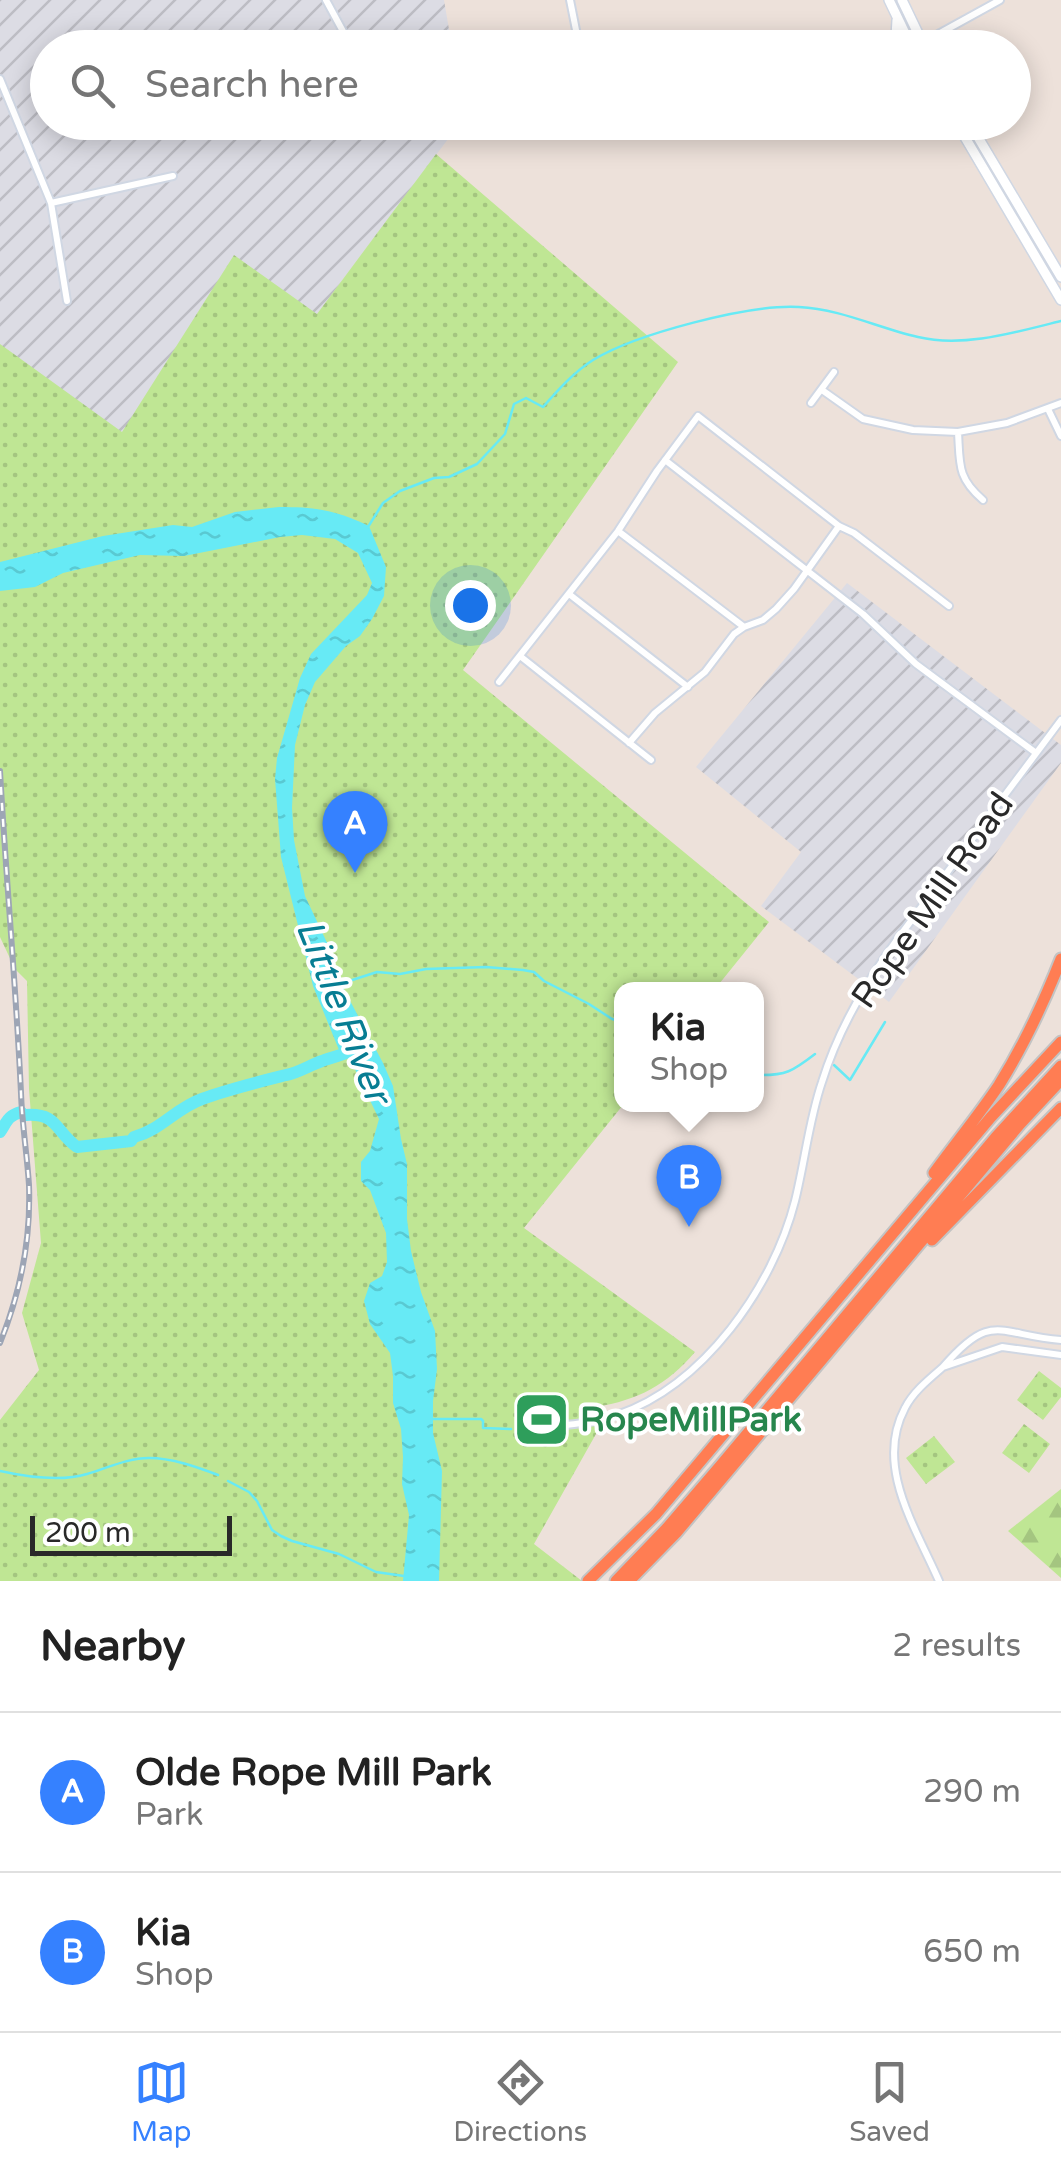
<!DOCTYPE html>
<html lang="en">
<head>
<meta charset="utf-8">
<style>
	:root { --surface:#fff; --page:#f2f2f2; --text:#222; --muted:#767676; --line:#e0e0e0; --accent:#3581ff }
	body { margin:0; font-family:"Varela Round",sans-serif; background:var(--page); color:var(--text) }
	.scale { position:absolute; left:30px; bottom:25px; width:202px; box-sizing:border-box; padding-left:10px; border:5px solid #292929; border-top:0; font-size:28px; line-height:35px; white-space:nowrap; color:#292929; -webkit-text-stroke:8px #fff; paint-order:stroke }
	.you { position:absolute; left:470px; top:605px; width:35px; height:35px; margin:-25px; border:8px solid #fff; border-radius:50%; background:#1a73e8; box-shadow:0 0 0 15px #1a73e833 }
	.badge { display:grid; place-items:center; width:65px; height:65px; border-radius:50%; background:var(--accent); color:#fff; font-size:32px; font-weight:700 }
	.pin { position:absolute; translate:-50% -82px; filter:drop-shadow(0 2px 5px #0008) }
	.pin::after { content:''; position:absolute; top:52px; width:35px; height:30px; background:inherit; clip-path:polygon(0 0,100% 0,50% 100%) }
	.popup { position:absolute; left:614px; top:982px; width:150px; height:130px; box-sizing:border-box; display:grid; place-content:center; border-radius:20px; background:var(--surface); filter:drop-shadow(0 2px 8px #0005); font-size:32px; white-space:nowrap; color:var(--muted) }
	.popup b { font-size:38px; color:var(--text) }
	.popup::after { content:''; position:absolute; left:50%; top:100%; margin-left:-20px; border:20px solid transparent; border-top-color:var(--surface) }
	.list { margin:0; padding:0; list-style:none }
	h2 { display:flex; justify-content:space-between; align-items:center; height:130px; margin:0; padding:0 40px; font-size:42px }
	h2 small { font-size:32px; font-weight:400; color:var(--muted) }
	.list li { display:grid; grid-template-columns:65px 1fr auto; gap:30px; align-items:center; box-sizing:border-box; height:160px; padding:0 40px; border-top:2px solid var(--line) }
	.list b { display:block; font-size:38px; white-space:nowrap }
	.list p { margin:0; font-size:32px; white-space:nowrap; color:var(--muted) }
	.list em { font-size:32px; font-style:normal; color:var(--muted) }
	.icon { flex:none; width:55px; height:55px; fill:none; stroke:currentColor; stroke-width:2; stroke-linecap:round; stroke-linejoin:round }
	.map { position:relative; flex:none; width:1061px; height:1581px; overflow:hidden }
	.search { position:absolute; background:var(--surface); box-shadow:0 5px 25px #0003; left:30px; right:30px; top:30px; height:110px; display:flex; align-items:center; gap:25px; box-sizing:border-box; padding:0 35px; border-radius:55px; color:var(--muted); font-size:38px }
	.sheet { height:450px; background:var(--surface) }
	nav { display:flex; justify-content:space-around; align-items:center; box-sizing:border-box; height:140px; border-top:2px solid var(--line); background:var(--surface); font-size:28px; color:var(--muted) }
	nav a { display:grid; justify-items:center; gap:5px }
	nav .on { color:var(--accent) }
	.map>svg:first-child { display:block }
	.industrial { fill:url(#industrial-furrows) }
	.forest { fill:url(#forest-firs) }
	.park { fill:url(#park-dots) }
	.water { fill:url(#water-ripples) }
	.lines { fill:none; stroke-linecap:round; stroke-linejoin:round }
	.stream { stroke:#67eaf5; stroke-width:2.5 }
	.river { stroke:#67eaf5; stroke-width:12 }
	.street-casing { stroke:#d0d7e3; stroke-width:10 }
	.secondary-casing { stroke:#d0d7e3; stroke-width:12 }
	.highway-casing { stroke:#c3c3c3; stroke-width:15 }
	.street { stroke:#fff; stroke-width:6 }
	.secondary { stroke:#fff; stroke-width:9 }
	.highway { stroke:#ff7d53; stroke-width:11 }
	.rail-casing { stroke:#9da5b5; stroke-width:6 }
	.rail { stroke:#fff; stroke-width:2.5; stroke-dasharray:8; stroke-linecap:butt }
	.labels { text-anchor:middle; stroke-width:8; stroke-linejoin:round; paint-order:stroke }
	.street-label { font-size:35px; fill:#292929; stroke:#fff }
	.leisure-label { font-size:35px; font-weight:bold; fill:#27864d; stroke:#fff; text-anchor:start }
	.water-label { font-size:38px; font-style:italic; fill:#077d93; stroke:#fff }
</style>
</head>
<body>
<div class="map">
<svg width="1061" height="1581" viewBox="0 0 1061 1581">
	<defs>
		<pattern id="industrial-furrows" width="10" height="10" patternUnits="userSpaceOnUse" patternTransform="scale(2.5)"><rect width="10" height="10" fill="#dcdce4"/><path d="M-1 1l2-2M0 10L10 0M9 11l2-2" fill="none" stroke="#bdbdc4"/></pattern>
		<pattern id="forest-firs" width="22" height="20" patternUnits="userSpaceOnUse" patternTransform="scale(2.5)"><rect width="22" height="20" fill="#bfe694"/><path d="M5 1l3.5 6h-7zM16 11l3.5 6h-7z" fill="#a4c580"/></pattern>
		<pattern id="park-dots" width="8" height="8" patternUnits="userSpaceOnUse" patternTransform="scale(2.5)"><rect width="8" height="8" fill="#bfe694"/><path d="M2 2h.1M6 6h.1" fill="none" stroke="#a4c580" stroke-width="1.8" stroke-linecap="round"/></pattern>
		<pattern id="water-ripples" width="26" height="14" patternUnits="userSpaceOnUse" patternTransform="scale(2.5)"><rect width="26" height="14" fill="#67eaf5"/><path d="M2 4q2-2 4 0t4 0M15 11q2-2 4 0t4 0" fill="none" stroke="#59c9d2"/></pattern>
	</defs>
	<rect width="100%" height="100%" fill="#ede1da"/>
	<path class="industrial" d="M0,0H444L452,47L48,48V122L460,123L270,377L111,446L0,360Z
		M847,583L1061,745V763L889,1002L761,906L801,852L696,767Z"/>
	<path class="forest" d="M1061,1489V1578L1008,1531Z"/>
	<path class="park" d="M436,154L678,362L463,670L769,922L715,989L622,990L623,1105L524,1228L695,1352C667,1385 638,1400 596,1407V1434L534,1544L582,1581H0V1420L39,1370L22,1313L41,1243L29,1089L27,981L15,969L0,937V344L122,432L234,255L317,314Z
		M1039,1371L1061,1388V1397L1043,1420L1017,1400Z
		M1024,1424L1050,1444L1029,1473L1002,1453Z
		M934,1436L955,1462L926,1484L906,1458Z"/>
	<path class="water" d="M279,507C315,507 336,510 369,526L386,567L384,596L372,619L360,636L346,646L315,682L305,705L295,745L292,808L294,840L305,896L330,949L338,978L383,1063L393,1086L401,1139L407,1164V1219L411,1251L421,1292L435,1331L437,1369L433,1401V1433L442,1471L439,1581H403L409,1515L402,1484L403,1457L401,1429L393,1403V1376L390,1353L370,1324L364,1301L370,1283L382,1276L387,1262L386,1233L370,1190L361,1181V1162L370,1151L379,1119L349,1057L339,1050L313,986L281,857L275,779L277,758L300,678L311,654L367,595L372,583L358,553L335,539L302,535L280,537L184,556L140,555L63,573L35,587L0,591V562L103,536L173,525L192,527L235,512Z"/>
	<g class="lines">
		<path class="stream" d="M368,527L383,503L400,491L434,478L449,477L477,464L505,434L514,404L526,398L543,407C558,390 574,372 593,360C636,334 749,304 799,307C841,309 878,328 918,337C964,348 1016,332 1061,321
			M340,984L377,972L400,974L426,969L486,967L523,970L534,972L544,981L589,1004L612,1019L622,1022
			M834,1065L850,1080L885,1022
			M756,1075C786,1076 793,1071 815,1054
			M433,1419H481L483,1421V1428L511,1429
			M0,1471C27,1477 61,1482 87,1474C108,1468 127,1458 149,1458C172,1458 197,1467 218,1475
			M228,1481L249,1492L257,1501L272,1530L281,1536L292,1541L339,1554L376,1572L404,1576"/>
		<path class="river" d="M26,1115C58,1113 55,1131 77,1147L131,1141L134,1137C161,1130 176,1108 202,1099C229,1089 258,1082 286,1075C298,1073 310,1065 322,1061C335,1056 347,1054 359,1048
			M0,1132C7,1122 7,1116 21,1112"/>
		<defs>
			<path id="street" d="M326,0L352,48
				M570,0L577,35L583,48
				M688,48L770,36L797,48
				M913,48L1000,0
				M0,79L51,203L67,301
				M51,203L173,176
				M822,390L863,419L913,430L958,432L1007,423L1061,403
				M811,403L834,372
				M1048,409L1061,436
				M958,432C960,464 957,478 983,500
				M665,460L863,614L916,664L1036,753
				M618,531L744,627
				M569,594L688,687
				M520,656L651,760
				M499,682L618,531L657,471L698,416L839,526L854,533L949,606
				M629,743L655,713L705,672L734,634L744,627L763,620L776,609L794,589L839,526
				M1061,1340C998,1335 992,1310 943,1367L1002,1347L1061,1355
				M542,1428C567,1424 594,1424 617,1415C704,1385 773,1287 795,1201C805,1161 809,1120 822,1082C838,1030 865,984 896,941L1061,720
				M939,1581C916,1528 874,1466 905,1408C913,1392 929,1379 943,1367"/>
			<path id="secondary" d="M889,0L912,48
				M902,0L925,48
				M892,48L896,36L897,20
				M956,122L1061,300
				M969,122L1061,277"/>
			<path id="highway" d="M934,1173C955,1144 979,1115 999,1085C1024,1045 1044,1002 1061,959
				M932,1240L1061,1108
				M588,1581L656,1514L991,1117L1061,1042
				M616,1581L667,1528L721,1465L996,1137L1061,1066
				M629,1581L676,1533L1020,1124L1061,1080"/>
		</defs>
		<use href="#street" class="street-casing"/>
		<use href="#secondary" class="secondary-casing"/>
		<use href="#highway" class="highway-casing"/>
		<use href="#street" class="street"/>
		<use href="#secondary" class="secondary"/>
		<use href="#highway" class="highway"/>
		<defs>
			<path id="rail" d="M0,771C6,878 16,986 21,1093C22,1124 27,1154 29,1185C31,1241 21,1291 0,1343"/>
		</defs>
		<use href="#rail" class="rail-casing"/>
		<use href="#rail" class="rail"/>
	</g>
	<defs>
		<symbol id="stadium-square" viewBox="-11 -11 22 22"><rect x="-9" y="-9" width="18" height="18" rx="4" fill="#2e9e5b" stroke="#fff"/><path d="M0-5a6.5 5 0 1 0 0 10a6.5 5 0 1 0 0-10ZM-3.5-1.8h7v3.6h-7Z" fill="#fff"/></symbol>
	</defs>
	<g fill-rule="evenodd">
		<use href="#stadium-square" x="510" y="1388" width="63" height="63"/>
	</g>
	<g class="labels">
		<g class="street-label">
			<text transform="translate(932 900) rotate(-55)" y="12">Rope Mill Road</text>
		</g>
		<g class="leisure-label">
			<text x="580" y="1431">RopeMillPark</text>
		</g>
		<g class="water-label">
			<text transform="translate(344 1011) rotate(68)" y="13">Little River</text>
		</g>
	</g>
</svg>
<div class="scale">200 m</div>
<div class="you"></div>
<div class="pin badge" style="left:355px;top:873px">A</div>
<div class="pin badge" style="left:689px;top:1227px">B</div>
<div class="popup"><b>Kia</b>Shop</div>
<div class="search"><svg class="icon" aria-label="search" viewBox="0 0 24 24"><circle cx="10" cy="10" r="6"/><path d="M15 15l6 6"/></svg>Search here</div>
</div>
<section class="sheet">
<h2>Nearby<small>2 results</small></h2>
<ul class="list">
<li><span class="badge">A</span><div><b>Olde Rope Mill Park</b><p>Park</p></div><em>290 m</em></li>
<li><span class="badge">B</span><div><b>Kia</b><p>Shop</p></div><em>650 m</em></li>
</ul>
</section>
<nav>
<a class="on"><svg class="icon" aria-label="map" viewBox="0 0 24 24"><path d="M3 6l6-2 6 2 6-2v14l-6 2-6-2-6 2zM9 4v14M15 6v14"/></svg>Map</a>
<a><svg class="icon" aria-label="directions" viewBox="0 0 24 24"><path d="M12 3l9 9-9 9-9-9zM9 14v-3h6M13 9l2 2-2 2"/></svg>Directions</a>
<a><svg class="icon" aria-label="saved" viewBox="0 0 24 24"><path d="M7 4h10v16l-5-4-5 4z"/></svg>Saved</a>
</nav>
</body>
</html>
